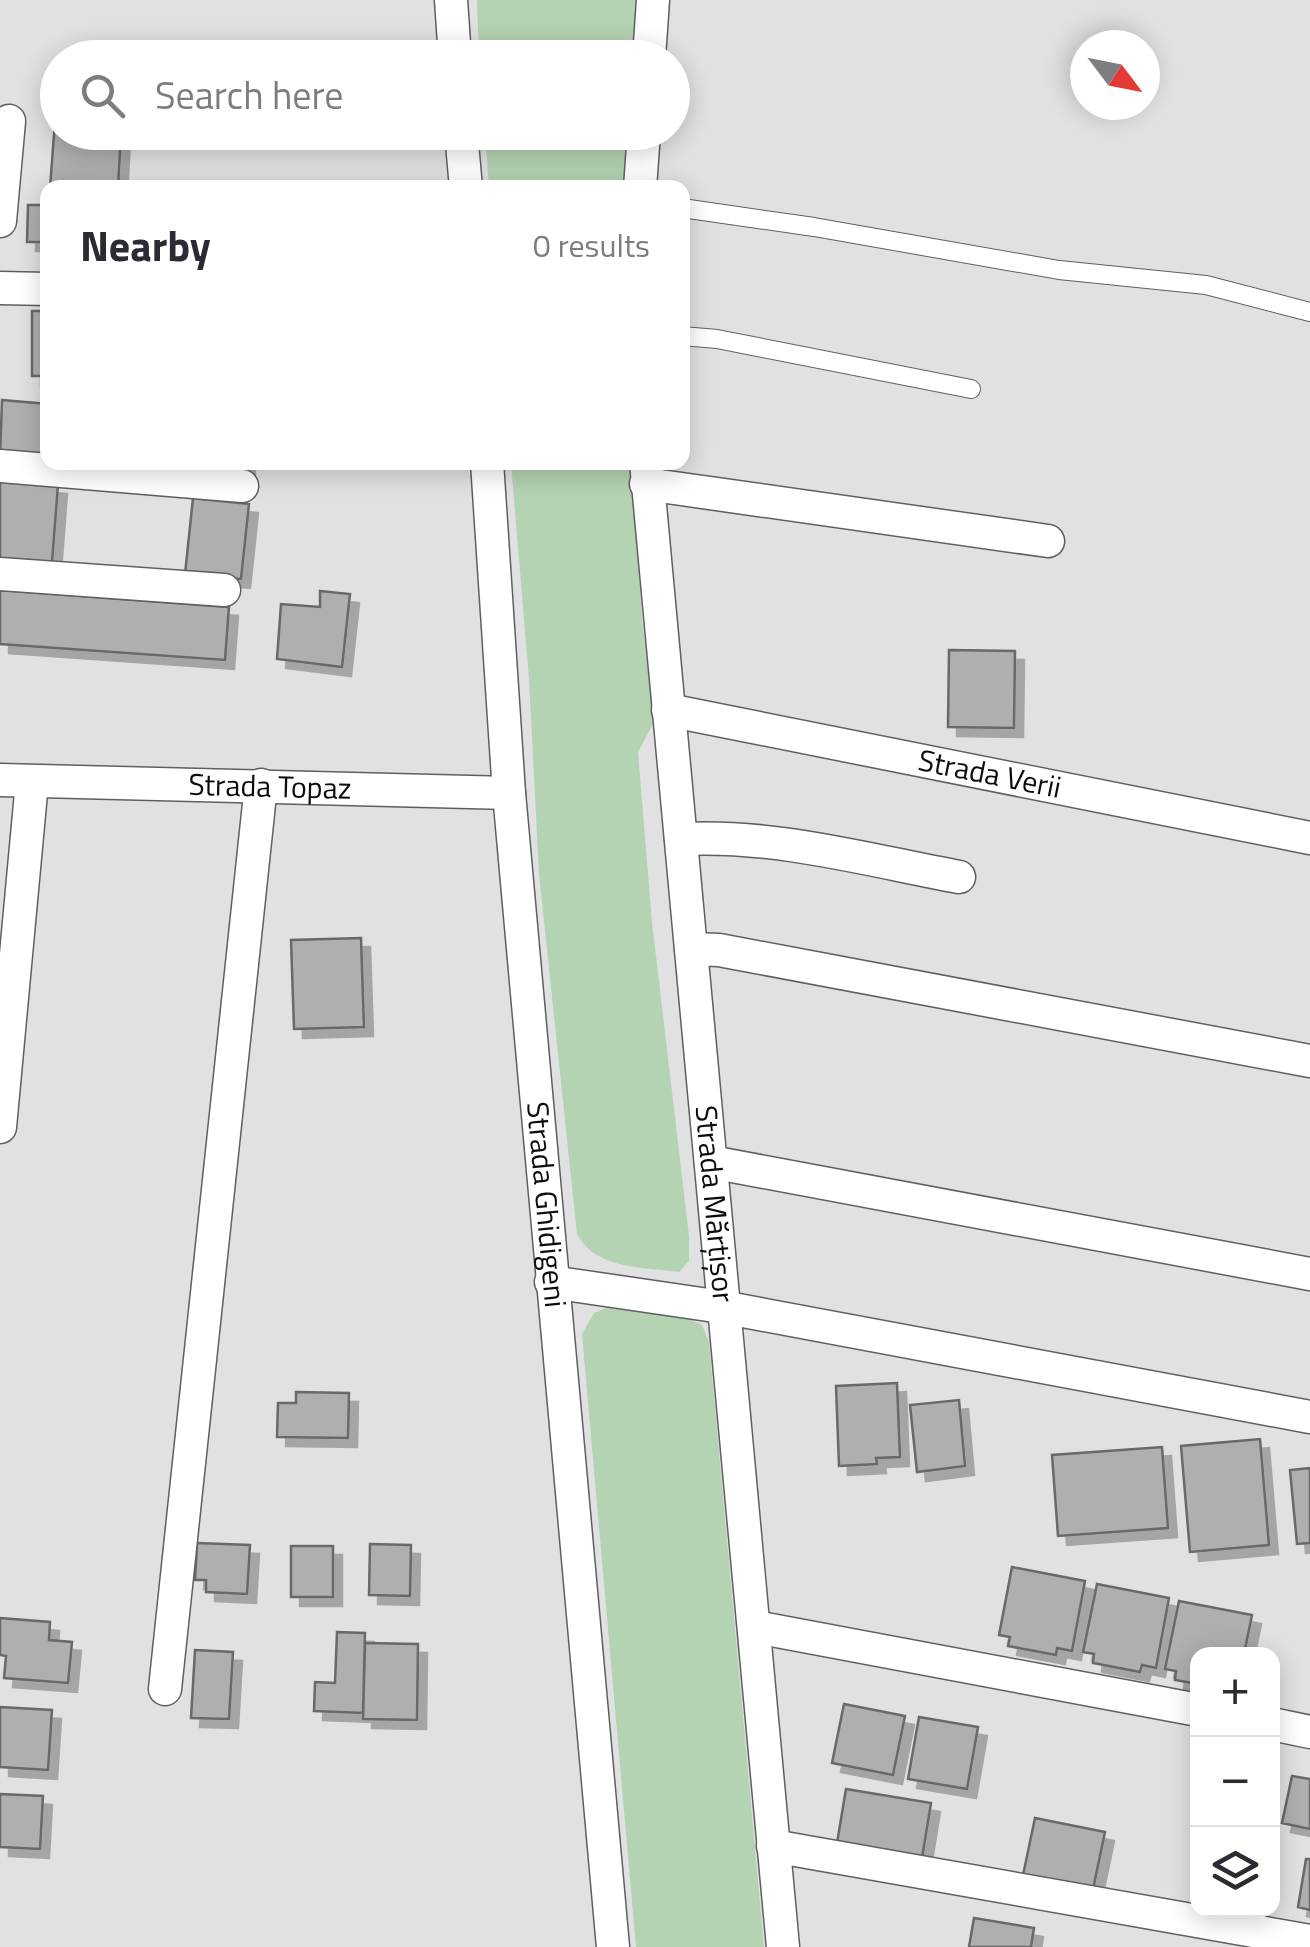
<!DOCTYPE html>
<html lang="en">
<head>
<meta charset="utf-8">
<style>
	:root { --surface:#fff; --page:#f7f7f7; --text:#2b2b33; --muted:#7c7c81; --line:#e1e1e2 }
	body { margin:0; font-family:"Titillium Web",sans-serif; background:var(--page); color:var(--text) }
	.controls { position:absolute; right:30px; bottom:30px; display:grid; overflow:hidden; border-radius:20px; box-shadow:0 5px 25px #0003 }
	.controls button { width:90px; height:90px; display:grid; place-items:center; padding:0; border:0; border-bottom:2px solid var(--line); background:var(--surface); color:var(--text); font:50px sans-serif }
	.compass { position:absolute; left:1070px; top:30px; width:90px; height:90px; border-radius:50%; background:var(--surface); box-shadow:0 5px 25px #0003; rotate:122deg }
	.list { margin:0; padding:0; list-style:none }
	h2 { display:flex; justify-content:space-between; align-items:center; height:130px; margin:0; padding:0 40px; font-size:42px }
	h2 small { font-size:32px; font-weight:400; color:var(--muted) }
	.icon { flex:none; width:55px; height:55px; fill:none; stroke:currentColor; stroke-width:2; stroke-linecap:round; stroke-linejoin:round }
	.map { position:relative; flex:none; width:1310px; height:1947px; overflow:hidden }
	.search { position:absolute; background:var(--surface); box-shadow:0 5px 25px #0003; left:40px; top:40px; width:650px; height:110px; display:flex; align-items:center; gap:25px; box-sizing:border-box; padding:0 35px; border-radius:55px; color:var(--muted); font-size:38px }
	.panel { position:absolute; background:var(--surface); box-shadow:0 5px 25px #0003; left:40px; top:180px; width:650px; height:290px; border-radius:20px }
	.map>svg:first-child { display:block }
	.green { fill:#b4d3b2 }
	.building { fill:#b0aeae; stroke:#6a6869; stroke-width:2.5; filter:url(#shadow) }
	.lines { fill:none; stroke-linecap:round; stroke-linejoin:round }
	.lane-casing { stroke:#5f5f60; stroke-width:20 }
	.street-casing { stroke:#5f5f60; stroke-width:35 }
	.lane { stroke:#fff; stroke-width:18 }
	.street { stroke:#fff; stroke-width:32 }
	.labels { text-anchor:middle; stroke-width:8; stroke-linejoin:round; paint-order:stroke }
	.street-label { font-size:30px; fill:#0c0c0c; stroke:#fff }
</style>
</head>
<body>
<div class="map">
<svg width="1310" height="1947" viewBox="0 0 1310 1947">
	<defs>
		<filter id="shadow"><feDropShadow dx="9" dy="9" stdDeviation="0" flood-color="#0004"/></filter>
	</defs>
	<rect width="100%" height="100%" fill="#e1e1e3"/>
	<path class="green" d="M477,0H642L637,57H479Z
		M485,133H630L626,187H489Z
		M511,463H632L642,619L653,711V724L638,752L652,922L689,1236V1261L679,1272C644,1267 596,1270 577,1234L539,874L529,679Z
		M608,1307L685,1317L702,1325L709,1342L764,1947H636L582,1334L594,1313Z"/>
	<path class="building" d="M55,121H58V132H121L118,188H50Z
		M28,205H48V242H27Z
		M32,311H48V376H32Z
		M2,400L48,404V459L0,456Z
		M88,462H246L245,474Z
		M0,480L58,485L52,562L0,558Z
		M193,498L249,504L241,579L185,574Z
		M0,590L229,607L225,660L0,644Z
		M320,591L350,594L342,667L277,659L281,604L320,607Z
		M949,650L1015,651L1014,728L948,727Z
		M361,938L364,1027L294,1029L291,940Z
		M897,1383L900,1457L876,1458L877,1464L839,1466L836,1386Z
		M296,1392L349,1393L348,1438L277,1437L278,1403H296Z
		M959,1400L965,1466L917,1472L910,1405Z
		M1260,1439L1269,1545L1190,1552L1181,1446Z
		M1162,1447L1168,1528L1058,1536L1052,1455Z
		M1310,1468V1543L1297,1544L1290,1470Z
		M197,1543L250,1545L247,1594L206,1592V1580H195Z
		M370,1544L411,1545L410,1596L369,1595Z
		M291,1546H333V1597H291Z
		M1012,1567L1085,1581L1072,1651L1057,1648L1056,1655L1008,1646L1010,1637L999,1635Z
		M1097,1584L1169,1598L1156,1668L1142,1665L1140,1672L1093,1663L1094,1654L1083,1652Z
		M1179,1601L1252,1615L1244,1654H1198V1684L1175,1680L1176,1671L1165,1669Z
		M0,1618L50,1622L49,1640L72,1642L68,1683L4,1678L6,1656L0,1655Z
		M337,1632L365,1633L363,1713L314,1711L315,1682L335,1683Z
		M365,1643L418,1644L417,1720L363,1719Z
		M195,1650L233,1652L229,1719L191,1718Z
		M844,1704L905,1716L893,1775L832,1763Z
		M0,1707L52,1710L48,1770L0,1767Z
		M919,1717L978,1727L967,1789L908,1779Z
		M1292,1776L1310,1779V1829L1282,1823Z
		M846,1789L931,1803L922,1858L837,1843Z
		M0,1794L43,1796L40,1849L0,1847Z
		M1035,1818L1105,1832L1092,1894L1022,1880Z
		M1306,1859H1310V1910L1298,1907Z
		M974,1918L1034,1928L1031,1947H969Z"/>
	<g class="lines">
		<defs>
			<path id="lane" d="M682,208L814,227L1059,270L1206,285L1310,312
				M682,336L717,339L971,389"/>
			<g id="street">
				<path d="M451,0L455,58"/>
				<path d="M649,58L653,0"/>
				<path d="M461,132L466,188"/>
				<path d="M640,188L644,132"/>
				<path d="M0,221L9,121"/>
				<path d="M0,288L48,289"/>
				<path id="s1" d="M487,462L509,793L613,1947"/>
				<path id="s2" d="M646,462L783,1947"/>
				<path d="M0,466L242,486"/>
				<path d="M646,484L1048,541"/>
				<path d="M0,574L224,590"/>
				<path id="s3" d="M668,710L1310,838"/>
				<path id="s4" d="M0,780L509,793"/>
				<path d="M681,839C774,834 868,860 959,877"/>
				<path d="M691,949L719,950L1310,1061"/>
				<path d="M0,1127L32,782"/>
				<path d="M711,1162L1310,1274"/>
				<path d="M551,1282L722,1307L1310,1417"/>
				<path d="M755,1627L1198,1710"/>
				<path d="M165,1689L261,785"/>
				<path d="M1272,1724L1310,1732"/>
				<path d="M773,1846L1310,1941"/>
			</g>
		</defs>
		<use href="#lane" class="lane-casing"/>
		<use href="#street" class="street-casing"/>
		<use href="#lane" class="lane"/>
		<use href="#street" class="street"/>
	</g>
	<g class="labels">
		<g class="street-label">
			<text dy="10" stroke="none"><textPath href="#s3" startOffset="328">Strada Verii</textPath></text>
			<text dy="10" stroke="none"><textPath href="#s4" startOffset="270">Strada Topaz</textPath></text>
			<text dy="10" stroke="none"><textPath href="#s1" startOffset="745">Strada Ghidigeni</textPath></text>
			<text dy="10" stroke="none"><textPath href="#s2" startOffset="745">Strada Mărțișor</textPath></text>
		</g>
	</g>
</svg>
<div class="controls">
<button>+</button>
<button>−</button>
<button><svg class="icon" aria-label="layers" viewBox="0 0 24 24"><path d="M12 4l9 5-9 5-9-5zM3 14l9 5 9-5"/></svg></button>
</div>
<svg class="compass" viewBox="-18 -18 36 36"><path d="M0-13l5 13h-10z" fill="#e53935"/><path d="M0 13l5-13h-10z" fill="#7c7c81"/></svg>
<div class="search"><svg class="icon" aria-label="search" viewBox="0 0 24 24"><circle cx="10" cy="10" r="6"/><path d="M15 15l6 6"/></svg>Search here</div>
<section class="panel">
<h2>Nearby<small>0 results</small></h2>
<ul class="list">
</ul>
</section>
</div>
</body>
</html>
